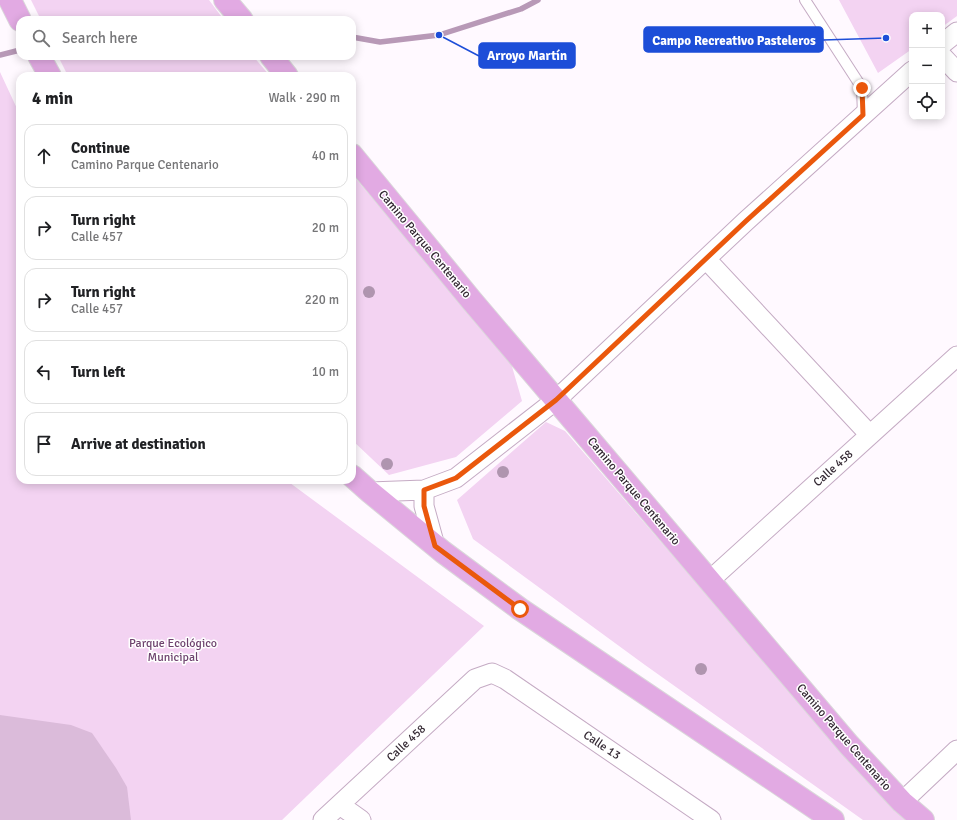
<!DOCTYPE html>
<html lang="en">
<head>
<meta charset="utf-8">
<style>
	:root { --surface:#fff; --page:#f6f6f6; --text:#202124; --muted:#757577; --line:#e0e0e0 }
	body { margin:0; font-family:Signika,sans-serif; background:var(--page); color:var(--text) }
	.controls { position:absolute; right:12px; top:12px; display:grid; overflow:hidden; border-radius:8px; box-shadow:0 2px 10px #0003 }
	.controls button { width:36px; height:36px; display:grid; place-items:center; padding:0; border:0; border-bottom:1px solid var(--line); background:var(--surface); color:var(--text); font:20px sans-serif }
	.stop { position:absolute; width:12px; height:12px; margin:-9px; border:3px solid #ea580c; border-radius:50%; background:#fff }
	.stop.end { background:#ea580c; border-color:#fff; box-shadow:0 1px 4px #0008 }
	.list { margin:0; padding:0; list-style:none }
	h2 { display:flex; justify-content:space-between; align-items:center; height:52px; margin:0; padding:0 16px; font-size:17px }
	h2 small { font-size:13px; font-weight:400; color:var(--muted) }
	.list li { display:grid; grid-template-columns:26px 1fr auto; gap:12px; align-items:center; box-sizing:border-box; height:64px; margin:0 8px 8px; padding:0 8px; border:1px solid var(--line); border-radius:12px }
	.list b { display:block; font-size:15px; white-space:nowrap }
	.list p { margin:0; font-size:13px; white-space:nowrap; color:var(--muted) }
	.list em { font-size:13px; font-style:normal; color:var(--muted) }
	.icon { flex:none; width:22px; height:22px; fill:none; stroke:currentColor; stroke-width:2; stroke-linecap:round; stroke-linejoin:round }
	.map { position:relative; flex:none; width:957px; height:820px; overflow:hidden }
	.search { position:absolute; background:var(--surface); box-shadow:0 2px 10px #0003; left:16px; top:16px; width:340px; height:44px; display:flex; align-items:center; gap:10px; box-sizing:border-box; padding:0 14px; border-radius:12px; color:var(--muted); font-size:15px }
	.panel { position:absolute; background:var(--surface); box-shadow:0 2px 10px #0003; left:16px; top:72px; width:340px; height:412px; border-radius:12px }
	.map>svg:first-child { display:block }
	.green { fill:#f3d3f2 }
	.forest { fill:#dbbbda }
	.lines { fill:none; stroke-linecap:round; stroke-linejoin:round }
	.stream { stroke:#b899b7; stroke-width:5.5 }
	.lane-casing { stroke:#c5abc4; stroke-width:12 }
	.street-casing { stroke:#c5abc4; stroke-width:21 }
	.primary-casing { stroke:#dad8da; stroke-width:24 }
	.lane { stroke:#fff; stroke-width:10 }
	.street { stroke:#fff; stroke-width:19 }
	.primary { stroke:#e2aae3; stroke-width:22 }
	.tree { fill:#af95af }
	.route { stroke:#ea580c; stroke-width:5 }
	.labels { text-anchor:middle; stroke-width:3; stroke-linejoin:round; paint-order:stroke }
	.street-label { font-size:12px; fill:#342933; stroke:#fff }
	.park-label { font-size:12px; fill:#6e436e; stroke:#fff }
	.leader { fill:none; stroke:#1d4ed8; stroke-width:1.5 }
	.callout-dot { fill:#1d4ed8; stroke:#fff; stroke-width:1.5 }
	.callout { fill:#1d4ed8; stroke:#1d4ed8; stroke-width:1.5 }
	.callout-label { font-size:13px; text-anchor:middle; font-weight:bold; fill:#fff }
</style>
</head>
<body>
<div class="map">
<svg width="957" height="820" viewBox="0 0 957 820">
	<rect width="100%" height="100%" fill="#fff9ff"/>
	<path class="green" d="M31,0H209L224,20H41Z
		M839,0H957V16L942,27V15H912V49L878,73Z
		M58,56H253L270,76H68Z
		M0,72L20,115V480H286L484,626L282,820H0Z
		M352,174L511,363L522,401L456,457L389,475L352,440Z
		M546,422L565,431L751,646L911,820H863L645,665L473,539L457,500Z"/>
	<path class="forest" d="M0,715L71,725L92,733L116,768L127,787L131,820H0Z"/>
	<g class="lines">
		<path class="stream" d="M352,37L380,42L439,35L521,9L538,0
			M0,55L20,50"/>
		<defs>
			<path id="lane" d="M805,0L862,88L863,115"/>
			<path id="street" d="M942,44L957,32
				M942,56L957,72
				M706,259L870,435
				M424,490V506L435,546
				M370,492L424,490L456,478L556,400L746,221L912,71
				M709,581L957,356
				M902,802L957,750
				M340,805L361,820
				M323,820L475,679L492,673L505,679L711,820"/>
			<path id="primary" d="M10,0L20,20
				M225,0L242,20
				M39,56L50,76
				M271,56L287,76
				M352,155L472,301L849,745L902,802L923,820
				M352,476L370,492L443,552L520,609L833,820"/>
		</defs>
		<use href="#lane" class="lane-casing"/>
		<use href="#street" class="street-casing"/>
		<use href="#primary" class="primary-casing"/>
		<use href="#lane" class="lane"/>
		<use href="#street" class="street"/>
		<use href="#primary" class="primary"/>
	</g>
	<g class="tree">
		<circle cx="369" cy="292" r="6"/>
		<circle cx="387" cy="464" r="6"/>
		<circle cx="503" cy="472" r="6"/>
		<circle cx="701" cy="669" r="6"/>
	</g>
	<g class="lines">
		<path class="route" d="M520,609L435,546L424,506V490L456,478L556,400L746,221L863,115L862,88"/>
	</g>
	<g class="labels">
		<g class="street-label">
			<text transform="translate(425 244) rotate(50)" y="4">Camino Parque Centenario</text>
			<text transform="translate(833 468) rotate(-42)" y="4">Calle 458</text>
			<text transform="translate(634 491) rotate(50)" y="4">Camino Parque Centenario</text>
			<text transform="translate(844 737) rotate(49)" y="4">Camino Parque Centenario</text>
			<text transform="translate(406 743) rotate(-43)" y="4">Calle 458</text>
			<text transform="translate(602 745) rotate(34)" y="4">Calle 13</text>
		</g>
		<g class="park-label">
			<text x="173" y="647">Parque Ecológico<tspan x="173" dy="14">Municipal</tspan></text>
		</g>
	</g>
	<path class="leader" d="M886 38L823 40M439 35L479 56"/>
	<g class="callout-dot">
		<circle cx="886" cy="38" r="4"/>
		<circle cx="439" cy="35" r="4"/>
	</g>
	<g class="callout">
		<rect x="644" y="27" width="179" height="25" rx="4"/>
		<rect x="479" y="43" width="96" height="25" rx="4"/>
	</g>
	<g class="callout-label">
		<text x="734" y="45">Campo Recreativo Pasteleros</text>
		<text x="527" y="60">Arroyo Martín</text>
	</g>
</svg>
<div class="controls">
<button>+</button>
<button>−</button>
<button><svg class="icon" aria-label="locate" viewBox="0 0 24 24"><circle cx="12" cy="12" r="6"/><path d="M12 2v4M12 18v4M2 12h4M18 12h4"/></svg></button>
</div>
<div class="stop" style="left:520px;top:609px"></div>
<div class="stop end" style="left:862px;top:88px"></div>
<div class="search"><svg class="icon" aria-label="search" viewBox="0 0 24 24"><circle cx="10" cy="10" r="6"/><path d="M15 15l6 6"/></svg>Search here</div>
<section class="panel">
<h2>4 min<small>Walk · 290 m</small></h2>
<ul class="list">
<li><svg class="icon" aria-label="ahead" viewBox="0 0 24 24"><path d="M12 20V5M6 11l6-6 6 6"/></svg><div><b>Continue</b><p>Camino Parque Centenario</p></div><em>40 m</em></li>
<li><svg class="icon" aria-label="right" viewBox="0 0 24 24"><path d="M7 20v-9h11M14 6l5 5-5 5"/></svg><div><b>Turn right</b><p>Calle 457</p></div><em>20 m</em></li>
<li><svg class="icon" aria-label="right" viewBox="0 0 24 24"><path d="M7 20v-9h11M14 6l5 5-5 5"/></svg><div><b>Turn right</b><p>Calle 457</p></div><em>220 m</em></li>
<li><svg class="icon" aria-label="left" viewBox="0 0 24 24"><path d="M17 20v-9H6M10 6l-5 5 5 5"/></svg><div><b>Turn left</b></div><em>10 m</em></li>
<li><svg class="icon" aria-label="arrive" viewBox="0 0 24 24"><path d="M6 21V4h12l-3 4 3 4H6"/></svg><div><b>Arrive at destination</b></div></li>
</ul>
</section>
</div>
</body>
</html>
